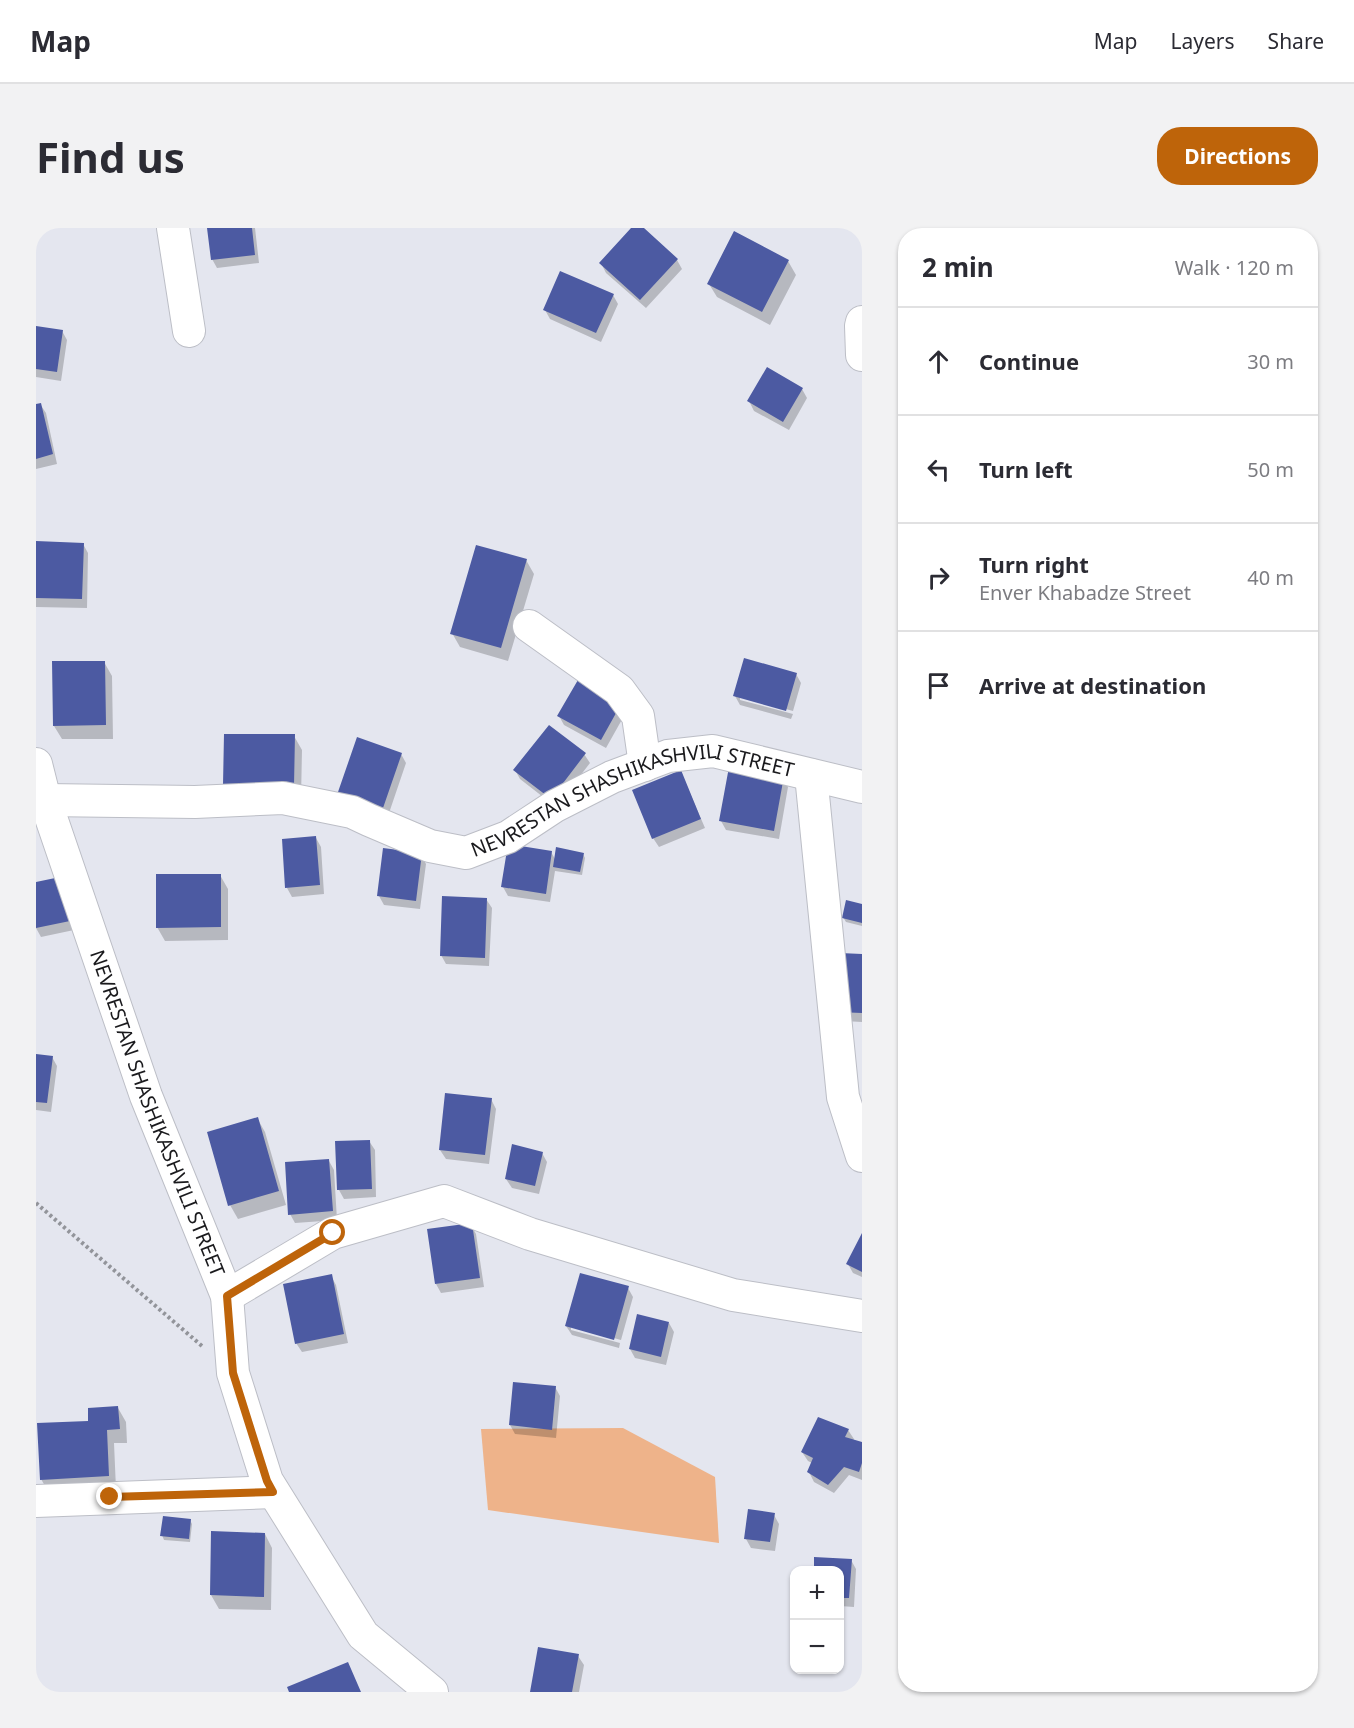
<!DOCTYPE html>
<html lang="en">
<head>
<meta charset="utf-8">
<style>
	:root { --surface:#fff; --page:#f2f2f3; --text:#2b2b33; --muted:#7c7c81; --line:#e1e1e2; --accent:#be640a }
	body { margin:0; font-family:"Noto Sans",sans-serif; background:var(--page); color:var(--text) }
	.controls { position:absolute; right:18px; bottom:18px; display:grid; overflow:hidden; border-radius:12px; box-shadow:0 2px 4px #0004 }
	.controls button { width:54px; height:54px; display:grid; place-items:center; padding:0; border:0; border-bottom:2px solid var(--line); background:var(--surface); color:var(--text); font:30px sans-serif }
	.stop { position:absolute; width:18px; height:18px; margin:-14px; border:4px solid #be640a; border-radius:50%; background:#fff }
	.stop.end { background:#be640a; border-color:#fff; box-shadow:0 2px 6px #0008 }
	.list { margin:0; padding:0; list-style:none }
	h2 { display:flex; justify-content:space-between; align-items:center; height:78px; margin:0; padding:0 24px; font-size:26px }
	h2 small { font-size:20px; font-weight:400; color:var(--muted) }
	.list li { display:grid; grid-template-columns:39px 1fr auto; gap:18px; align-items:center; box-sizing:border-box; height:108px; padding:0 24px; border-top:2px solid var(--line) }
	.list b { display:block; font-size:22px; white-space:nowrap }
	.list p { margin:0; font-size:20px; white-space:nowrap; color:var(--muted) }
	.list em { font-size:20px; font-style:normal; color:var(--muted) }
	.icon { flex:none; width:33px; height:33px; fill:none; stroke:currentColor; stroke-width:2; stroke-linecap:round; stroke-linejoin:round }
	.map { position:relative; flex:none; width:826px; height:1464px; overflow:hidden; border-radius:24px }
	header { display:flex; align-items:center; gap:36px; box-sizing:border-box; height:84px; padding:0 30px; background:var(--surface); border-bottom:2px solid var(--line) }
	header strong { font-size:28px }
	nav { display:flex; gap:33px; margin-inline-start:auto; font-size:21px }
	.intro { display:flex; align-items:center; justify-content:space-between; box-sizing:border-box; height:144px; padding:0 36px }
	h1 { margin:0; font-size:42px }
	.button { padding:15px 27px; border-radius:24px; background:var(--accent); color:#fff; font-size:21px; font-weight:700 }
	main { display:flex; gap:36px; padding:0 36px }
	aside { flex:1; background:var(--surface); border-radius:24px; box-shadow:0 2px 4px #0004 }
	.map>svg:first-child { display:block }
	.green { fill:#eeb38a }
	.shadow { fill:#0003 }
	.building { fill:#4c5aa2 }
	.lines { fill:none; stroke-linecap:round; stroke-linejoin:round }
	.minor-casing { stroke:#bcbec6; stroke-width:34 }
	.path { stroke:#92949a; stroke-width:4; stroke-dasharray:3 3; stroke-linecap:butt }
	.minor { stroke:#fff; stroke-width:32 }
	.route { stroke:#be640a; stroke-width:8 }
	.labels { text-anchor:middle; stroke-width:6; stroke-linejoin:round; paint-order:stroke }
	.street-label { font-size:20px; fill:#1a1a1d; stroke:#f1f4fc }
</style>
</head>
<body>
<header>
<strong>Map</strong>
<nav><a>Map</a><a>Layers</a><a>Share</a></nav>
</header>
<div class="intro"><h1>Find us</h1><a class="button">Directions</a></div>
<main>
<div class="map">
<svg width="826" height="1464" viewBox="0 0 826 1464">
	<rect width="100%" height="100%" fill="#e4e6ef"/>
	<path class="green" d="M587,1200L679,1249L683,1315L452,1282L445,1201Z"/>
	<path class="shadow" d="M173,0H219L223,35L181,40L176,31Z
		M597,0H606L641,32L646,41L610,80L570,45L565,35Z
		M752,33L760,47L734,97L681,69L673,56Z
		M577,67L582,76L565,114L514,91L509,82Z
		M0,99L26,103L31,112L25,153L0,149Z
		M766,161L771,170L753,202L718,183L713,173Z
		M4,176L10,185L21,236L0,241V177Z
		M0,315L47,316L52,325L51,380L0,379Z
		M490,332L498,346L472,433L424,419L416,405Z
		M68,434L76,448L77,511H26L18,498Z
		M760,446L765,455L757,483L704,468V472L757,486L755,491L704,477L699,468Z
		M593,479L570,520L528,497L523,488Z
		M258,508L266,522L265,571L196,570Z
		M365,526L370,535L352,588L308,573L303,564Z
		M548,526L554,535L520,579L484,551L479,542Z
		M645,544L669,600L623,619L617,610Z
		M747,550L752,559L743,611L690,602L685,593Z
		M280,610L285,619L288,666L256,669L251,660Z
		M515,624L519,631L547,626L549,630L546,647L519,643L514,674L472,668L467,659Z
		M385,627L390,636L384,681L348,677L343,668Z
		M184,647L192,661V712L129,713L121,699Z
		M23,650L38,702L5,709L0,700V656Z
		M450,671L456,680L453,738L410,736L405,727Z
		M826,677V698L810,694L807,689Z
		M826,728V794L808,793Z
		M0,827L16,829L21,838L15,884L0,882Z
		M455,871L460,881L453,936L410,931L404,922Z
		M221,890L229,904L250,977L202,991L194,977Z
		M333,913L339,922L340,969L308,971L303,962Z
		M506,925L511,934L503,966L476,960L470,951Z
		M293,933L298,942L301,992L259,995L254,986Z
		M435,997L440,1006L448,1059L405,1065L400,1056Z
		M826,1008V1049L817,1045L812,1036Z
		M295,1048L300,1057L312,1115L266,1124L260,1115Z
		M592,1060L597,1069L585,1112L535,1098V1102L584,1115L583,1120L536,1107L530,1098Z
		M633,1095L638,1104L630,1137L599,1130L594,1121Z
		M519,1159L524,1168L520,1210L479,1206L474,1197Z
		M82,1180L90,1194L91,1215H78L80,1261L13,1265L5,1251L54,1194Z
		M782,1191L812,1202L818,1211L817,1213L826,1216V1252L813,1247L798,1265L778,1254L773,1244L776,1235L772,1233L766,1224Z
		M738,1287L743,1296L739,1323L715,1320L710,1311Z
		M154,1292L156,1296L154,1314L128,1312L126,1307Z
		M177,1305L229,1306L236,1320L235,1382L183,1381L175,1367Z
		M780,1331L815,1332L820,1341L818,1379L804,1378V1342H779Z
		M542,1428L548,1437L543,1464H495Z"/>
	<path class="building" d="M171,0H216L219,27L175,32Z
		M595,0H608L642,31L604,72L563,35Z
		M698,3L753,32L726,84L671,56Z
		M524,43L578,66L560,105L507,82Z
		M0,98L27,102L21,144L0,141Z
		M731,139L767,160L747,194L711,173Z
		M5,175L17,226L0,231V176Z
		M0,313L48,315L46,371L0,370Z
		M440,317L491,331L465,420L414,406Z
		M708,430L761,445L750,483L697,468Z
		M16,433H69L70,497L17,498Z
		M546,445L589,469L565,512L521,488Z
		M513,497L550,525L515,571L477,542Z
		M188,506H259L258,558L187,557Z
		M321,509L366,525L347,580L302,564Z
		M693,539L748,548L738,603L683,593Z
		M645,542L665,591L616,611L596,562Z
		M280,608L284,657L249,660L246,611Z
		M472,616L516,623L510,666L465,659Z
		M520,619L548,625L544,644L517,639Z
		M347,620L386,625L380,673L341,668Z
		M120,646H185V699L120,700Z
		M24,649L34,693L0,700V654Z
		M406,668L451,670L449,730L404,728Z
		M810,672L826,676V695L806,690Z
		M804,725L826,726V785L801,784Z
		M0,826L17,828L11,875L0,874Z
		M409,865L456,870L449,927L403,922Z
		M222,889L243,963L192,978L171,904Z
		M334,912L336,961L301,962L299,913Z
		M476,916L507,924L499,958L469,951Z
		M293,931L297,983L252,987L249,934Z
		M436,995L444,1050L399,1056L391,1001Z
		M826,1005V1044L810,1036Z
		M544,1045L593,1058L578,1112L529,1098Z
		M296,1046L308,1106L259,1116L247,1056Z
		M601,1086L633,1094L625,1129L593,1121Z
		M477,1154L520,1158L516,1202L473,1197Z
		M82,1178L84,1201L71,1202L73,1248L4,1252L1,1195L52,1193V1180Z
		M782,1189L813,1201L809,1209L826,1214V1235L823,1244L808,1239L792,1257L771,1244L777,1230L765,1224Z
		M712,1281L739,1285L734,1314L708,1311Z
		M127,1288L155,1291L153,1311L124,1308Z
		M175,1303L229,1305L228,1369L174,1367Z
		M778,1329L816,1331L813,1370H804V1342H778Z
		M502,1419L543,1426L536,1464H494Z
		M312,1434L325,1464H253L251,1459Z"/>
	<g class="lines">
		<defs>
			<g id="minor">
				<path d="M137,0L153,103"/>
				<path d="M826,94L825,98L826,127"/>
				<path d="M493,398L583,462L602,488L609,537"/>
				<path id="s1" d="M0,536L9,572L110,868L191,1068L197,1145L231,1253L327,1407L396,1464"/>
				<path d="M775,547L807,869L826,928"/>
				<path id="s2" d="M9,572L159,574L247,570L316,584L333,592L394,618L430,625L472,609L519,578L576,549L632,528L677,523L826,559"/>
				<path d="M191,1068L297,1005L408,973L494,1006L697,1067L826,1088"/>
				<path d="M0,1273L237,1264"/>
			</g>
		</defs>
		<use href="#minor" class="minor-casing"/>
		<path class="path" d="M0,975L166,1118"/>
		<use href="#minor" class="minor"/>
	</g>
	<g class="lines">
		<path class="route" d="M74,1269L237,1264L231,1253L197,1145L191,1068L297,1005"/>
	</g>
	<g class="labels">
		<g class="street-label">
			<text dy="7" stroke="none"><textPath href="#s2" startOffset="610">NEVRESTAN SHASHIKASHVILI STREET</textPath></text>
			<text dy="7" stroke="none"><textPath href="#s1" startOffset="370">NEVRESTAN SHASHIKASHVILI STREET</textPath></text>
		</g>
	</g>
</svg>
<div class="controls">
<button>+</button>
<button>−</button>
</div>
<div class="stop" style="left:297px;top:1005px"></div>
<div class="stop end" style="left:74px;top:1269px"></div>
</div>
<aside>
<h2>2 min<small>Walk · 120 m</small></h2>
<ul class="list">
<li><svg class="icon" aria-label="ahead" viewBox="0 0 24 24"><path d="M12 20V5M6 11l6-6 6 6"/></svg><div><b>Continue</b></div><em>30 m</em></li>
<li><svg class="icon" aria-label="left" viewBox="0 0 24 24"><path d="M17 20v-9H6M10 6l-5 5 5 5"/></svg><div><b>Turn left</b></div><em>50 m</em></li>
<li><svg class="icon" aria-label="right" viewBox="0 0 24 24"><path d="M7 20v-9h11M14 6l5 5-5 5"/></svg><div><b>Turn right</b><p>Enver Khabadze Street</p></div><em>40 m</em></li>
<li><svg class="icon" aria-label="arrive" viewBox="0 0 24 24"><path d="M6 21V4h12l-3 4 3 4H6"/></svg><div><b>Arrive at destination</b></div></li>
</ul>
</aside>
</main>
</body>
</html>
